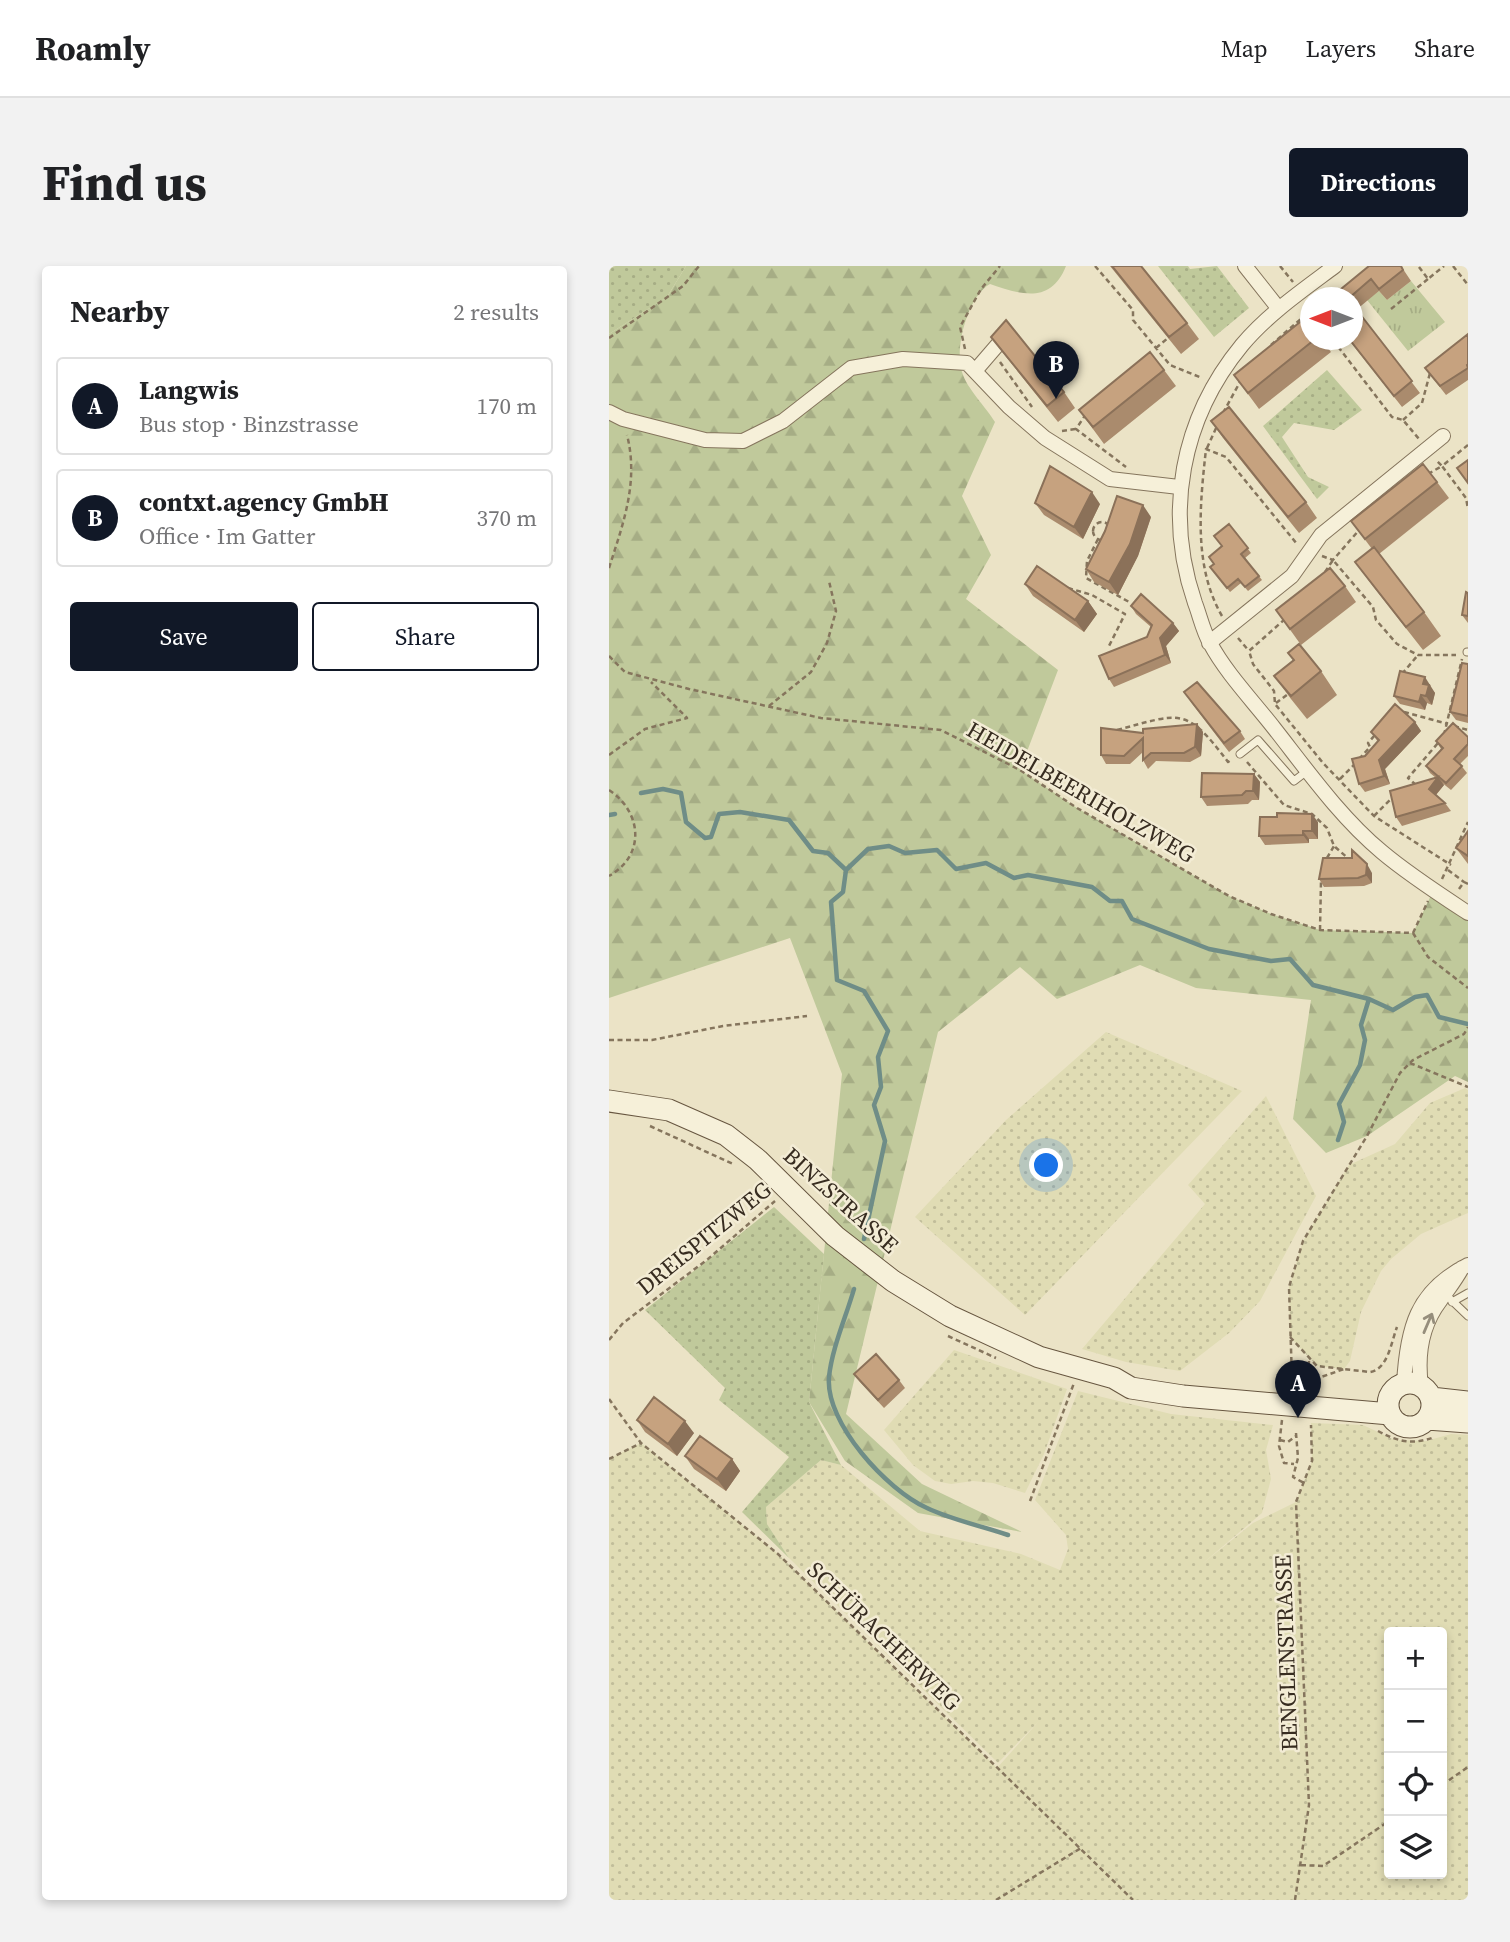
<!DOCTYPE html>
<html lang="en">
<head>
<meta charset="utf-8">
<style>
	:root { --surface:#fff; --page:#f2f2f2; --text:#202124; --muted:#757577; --line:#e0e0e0; --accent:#111827 }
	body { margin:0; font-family:"Source Serif 4",serif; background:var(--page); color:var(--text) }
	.controls { position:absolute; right:21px; bottom:21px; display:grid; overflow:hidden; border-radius:7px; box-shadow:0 4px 10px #0003 }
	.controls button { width:63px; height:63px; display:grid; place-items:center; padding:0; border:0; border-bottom:2px solid var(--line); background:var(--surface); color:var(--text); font:35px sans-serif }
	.compass { position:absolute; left:691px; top:21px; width:63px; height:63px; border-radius:50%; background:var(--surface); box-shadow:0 4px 10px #0003; rotate:270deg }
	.you { position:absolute; left:438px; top:900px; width:24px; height:24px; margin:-18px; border:5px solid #fff; border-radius:50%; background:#1a73e8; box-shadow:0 0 0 10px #1a73e833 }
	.badge { display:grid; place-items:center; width:46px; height:46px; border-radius:50%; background:var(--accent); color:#fff; font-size:23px; font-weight:700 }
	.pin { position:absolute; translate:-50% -58px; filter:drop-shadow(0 2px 4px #0008) }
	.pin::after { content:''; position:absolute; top:37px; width:24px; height:21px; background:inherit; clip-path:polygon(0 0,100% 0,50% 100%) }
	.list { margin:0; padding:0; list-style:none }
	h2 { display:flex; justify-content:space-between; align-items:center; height:91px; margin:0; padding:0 28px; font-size:30px }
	h2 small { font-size:23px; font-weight:400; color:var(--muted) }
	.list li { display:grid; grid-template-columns:46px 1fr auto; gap:21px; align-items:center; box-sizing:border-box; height:98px; margin:0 14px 14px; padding:0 14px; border:2px solid var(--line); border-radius:7px }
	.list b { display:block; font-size:26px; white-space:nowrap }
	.list p { margin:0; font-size:23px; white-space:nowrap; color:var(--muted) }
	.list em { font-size:23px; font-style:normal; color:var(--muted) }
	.actions { display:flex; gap:14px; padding:21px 28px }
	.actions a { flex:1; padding:16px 0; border:2px solid var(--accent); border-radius:7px; text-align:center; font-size:24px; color:var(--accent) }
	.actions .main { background:var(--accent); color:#fff }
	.icon { flex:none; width:38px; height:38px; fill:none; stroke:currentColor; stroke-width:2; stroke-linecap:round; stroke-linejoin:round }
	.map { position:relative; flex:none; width:859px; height:1634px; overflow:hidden; border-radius:7px }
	header { display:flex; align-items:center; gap:42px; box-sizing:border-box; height:98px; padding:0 35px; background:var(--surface); border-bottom:2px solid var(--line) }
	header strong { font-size:33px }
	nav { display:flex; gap:38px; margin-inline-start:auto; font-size:24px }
	.intro { display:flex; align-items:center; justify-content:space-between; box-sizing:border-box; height:168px; padding:0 42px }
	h1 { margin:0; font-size:49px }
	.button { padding:18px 32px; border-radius:7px; background:var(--accent); color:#fff; font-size:24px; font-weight:700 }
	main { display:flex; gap:42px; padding:0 42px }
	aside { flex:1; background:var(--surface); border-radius:7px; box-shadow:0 4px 10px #0003 }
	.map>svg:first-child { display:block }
	.farmland { fill:url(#farmland-dots); fill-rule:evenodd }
	.grass { fill:url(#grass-dots) }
	.forest { fill:url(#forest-firs) }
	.park { fill:url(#park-tufts) }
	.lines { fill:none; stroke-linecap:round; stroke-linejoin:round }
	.stream { stroke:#6f8d87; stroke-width:4.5 }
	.service-casing { stroke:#85755d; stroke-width:9 }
	.minor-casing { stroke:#85755d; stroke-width:16 }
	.secondary-casing { stroke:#675640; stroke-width:23 }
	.path { stroke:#85755d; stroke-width:2.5; stroke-dasharray:5 3.5; stroke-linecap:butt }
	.service { stroke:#f6f0d9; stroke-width:7 }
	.minor { stroke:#f6f0d9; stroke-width:14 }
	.secondary { stroke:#f6f0d9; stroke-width:21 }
	.wall { fill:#aa8b6d }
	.shaded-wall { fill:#8b7159 }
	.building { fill:#c6a27f; stroke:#8b7159; stroke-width:2 }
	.oneway { stroke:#968e7c }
	.labels { text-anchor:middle; stroke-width:5; stroke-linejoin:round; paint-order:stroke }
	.street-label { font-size:23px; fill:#372c20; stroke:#f3ecd5 }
</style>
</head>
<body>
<header>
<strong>Roamly</strong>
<nav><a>Map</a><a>Layers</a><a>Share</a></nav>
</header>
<div class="intro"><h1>Find us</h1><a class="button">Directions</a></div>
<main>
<aside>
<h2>Nearby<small>2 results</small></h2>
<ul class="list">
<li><span class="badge">A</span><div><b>Langwis</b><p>Bus stop · Binzstrasse</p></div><em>170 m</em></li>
<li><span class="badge">B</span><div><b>contxt.agency GmbH</b><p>Office · Im Gatter</p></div><em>370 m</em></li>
</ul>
<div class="actions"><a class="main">Save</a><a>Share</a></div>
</aside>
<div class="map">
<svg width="859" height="1634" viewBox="0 0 859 1634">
	<defs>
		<pattern id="farmland-dots" width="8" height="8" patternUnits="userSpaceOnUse" patternTransform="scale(1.75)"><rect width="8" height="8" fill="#e0dcb4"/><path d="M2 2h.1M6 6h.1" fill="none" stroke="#c1bd9a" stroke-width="1.8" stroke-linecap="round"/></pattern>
		<pattern id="grass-dots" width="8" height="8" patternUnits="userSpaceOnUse" patternTransform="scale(1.75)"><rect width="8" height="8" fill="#c0c99b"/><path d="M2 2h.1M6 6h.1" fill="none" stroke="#a6ad85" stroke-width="1.8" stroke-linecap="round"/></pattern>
		<pattern id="forest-firs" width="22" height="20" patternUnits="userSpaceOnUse" patternTransform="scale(1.75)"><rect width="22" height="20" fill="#c0c99b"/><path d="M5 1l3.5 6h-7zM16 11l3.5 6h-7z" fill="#a6ad85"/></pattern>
		<pattern id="park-tufts" width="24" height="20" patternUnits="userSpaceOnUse" patternTransform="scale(1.75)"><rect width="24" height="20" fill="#c0c99b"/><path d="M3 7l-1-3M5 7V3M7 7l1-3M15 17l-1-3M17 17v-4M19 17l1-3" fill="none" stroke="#a6ad85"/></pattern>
	</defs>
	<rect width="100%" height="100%" fill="#ebe3c6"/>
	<path class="farmland" d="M497,766L633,825L416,1049L306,951L397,854Z
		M856,822L859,824V947L812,968L782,993L772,1005L752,1046L741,1095L735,1103L708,1100L681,1071L680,1021L694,975L740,899L786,878L821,837Z
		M657,830L707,930L651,1035L620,1067L571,1105L517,1096L473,1083L596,938L579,919Z
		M345,1084L458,1123L435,1188L416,1227L384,1217L364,1215L342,1218L326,1215L304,1199L275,1164Z
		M469,1125L562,1148L664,1159L657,1184L662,1213L653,1247L593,1298L644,1257L687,1236L703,1195L702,1157L754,1159L786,1174L817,1175L842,1168L859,1169V1634H0V1193L32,1177L169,1288L388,1502L430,1455L389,1497L180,1292L158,1258L157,1241L212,1194L232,1199L311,1265L412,1288L451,1304L459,1283L457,1269L426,1234ZM780,1366H833V1608H780Z"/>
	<path class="grass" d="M0,0H77L58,31L0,68Z
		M549,0H579L581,3L608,0L640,42L605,71Z
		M718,104L753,144L725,164L685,157L673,171L699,211L720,221L708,233L654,160Z
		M165,941L215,988L200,1136L232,1199L212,1194L157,1241L158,1258L180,1292L133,1246L180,1191L110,1134L116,1122L36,1044Z"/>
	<path class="forest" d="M77,0H457C442,38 413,29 381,18C359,30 345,82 353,106C358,123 377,141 386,156L353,230L382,289L357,333L449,404L411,504L468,542L620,630L662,648L711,664L804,667L825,623L859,647V816L846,810L758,870L717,887L684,853L702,734L587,722L531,699L448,733L411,701L329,766L237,1148L313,1218L413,1266L309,1247L236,1195L200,1136L233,808L181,672L0,732V68L58,31Z"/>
	<path class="park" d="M802,15L836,56L799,85L758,34L770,25L778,34Z"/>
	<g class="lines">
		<path class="stream" d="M32,527L54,523L72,527L77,556L96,572L102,571L110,548L131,546L180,554L204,585L219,587L237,604L259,583L280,580L296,587L328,584L347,603L377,597L405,612L419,609L483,621L501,635H513L523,653L600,683L662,695L681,693L704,719L760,733L784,744L806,731L818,729L830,751L859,758
			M0,549L6,548
			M237,604L234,626L222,636L228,714L255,725L279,765L269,791L272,821L265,839L276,875L255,973
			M729,874L735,856L730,838L751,799L756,774L752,759L760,733
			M245,1023C237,1051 223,1082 220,1111C216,1157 278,1224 318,1242C343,1254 373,1260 399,1269"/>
		<defs>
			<path id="service" d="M858,386H859
				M631,488L649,474L685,515L698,505
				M834,1026L859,1050
				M843,1036L859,1027"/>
			<path id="minor" d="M636,0L670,43
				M726,0C694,24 659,48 633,79C572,153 555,247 586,337C591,350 594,365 601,377C617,407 644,435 665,462C698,504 731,551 773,586C799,608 830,628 859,647
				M366,105L391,76
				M0,146L14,153L96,174L134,175L174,155L242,102L294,93L358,97L400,141L436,172L501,213L570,221
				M600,377L683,310L712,269L834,170
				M795,1118C798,1063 807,1025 859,999
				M812,1120C808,1090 812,1060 831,1035C839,1023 846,1015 853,1002"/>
			<path id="secondary" d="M0,835L60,844L117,869L149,894L226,970L284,1015L341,1050L430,1091L505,1112L522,1122L574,1130L781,1148
				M779 1139a22 22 0 1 1 44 0a22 22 0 1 1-44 0Z
				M822,1132L859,1136
				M818,1153L859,1156"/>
		</defs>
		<use href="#service" class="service-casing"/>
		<use href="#minor" class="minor-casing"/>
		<use href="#secondary" class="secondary-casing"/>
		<path class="path" d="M486,0L524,44V54L561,99L593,112
			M671,0L684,16
			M844,0L859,19
			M810,1L819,13L835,0
			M782,43L819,13
			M0,72L74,20L90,0
			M724,74L783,151L794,154L810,173
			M662,79L702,44
			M547,82L559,72
			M356,83L351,61L372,23L391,0
			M391,96L423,141
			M614,147L631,116
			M477,148L467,163L517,201
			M794,154L813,137L821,107
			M453,165L467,163
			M859,179L833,200L857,232L859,243
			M598,182L608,160
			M819,208L833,200L827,194
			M484 265a9 9 0 1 1 18 0a9 9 0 1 1-18 0Z
			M489,273L478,295L477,312L522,337
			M713,290L724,294L751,263
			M0,302C14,258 30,216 18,169
			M716,306L724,294L764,341L767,354L788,378L809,389H847
			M459,322L483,329L516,348L499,382
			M613,350C584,300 591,238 597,183L617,191L688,278
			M676,353L640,385L644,398L665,425L666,438L714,497L765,550L842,599
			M629,372L640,385
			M0,390L16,406L80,423L212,452L332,464L411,504L468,542L620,630L662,648L711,664L804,667
			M793,408L809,389
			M667,437L679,428
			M160,440L202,406L218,377L227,345L220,315
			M795,446L839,458
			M845,460L859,464
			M508,464C572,447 577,440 619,496L622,494
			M835,469L853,393
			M0,489L36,463L78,452L42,416
			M750,493L761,481L759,477L766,469
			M638,496L675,539L703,548L718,562L725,580L741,594
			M731,513L746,498
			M807,519L799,512L829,477
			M0,524C33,546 37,589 0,610
			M765,550L785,530
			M718,592L725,580
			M839,604L855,616
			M833,613L859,556
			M850,623L855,616L859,618
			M711,664L712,615
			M804,667L819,691L859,722
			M804,667L819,635
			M0,774H43L114,760L198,750
			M801,797L859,821
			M41,860L124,898
			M339,1070L387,1092
			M681,1071L708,1100L761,1106C779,1103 782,1077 788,1061
			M0,1074L14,1057L99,993L166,935
			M683,1113L680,1021L694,975L758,870L791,807L804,794L855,768L859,761
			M698,1116L700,1095
			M697,1125L698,1116L735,1103
			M0,1133L32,1177L169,1288L524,1634
			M673,1154L670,1180L675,1197L685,1198
			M769,1165C789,1176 804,1179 826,1171
			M687,1167L689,1192L684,1211L695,1217
			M671,1174L679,1176L687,1170
			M0,1193L32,1177
			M421,1235L465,1117
			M833,1519L859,1501
			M692,1599L714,1600L780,1555
			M387,1634L472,1582
			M686,1634L700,1539L687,1236L703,1195L702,1159"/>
		<use href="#service" class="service"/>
		<use href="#minor" class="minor"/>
		<use href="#secondary" class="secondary"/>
	</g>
	<path class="wall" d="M501,0H532L578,57L590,73L572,88Z
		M792,0L802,15L778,34L770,25L747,44L811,127L793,141L740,74H744V32H721Z
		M859,68V114L837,129L816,102Z
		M382,71L455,126L466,142L449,156L394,87Z
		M702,74H713L722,86L650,143L625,109Z
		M555,104L567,120L495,178L470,144Z
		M602,155L697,236L708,252L690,267L614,172Z
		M828,216L840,232L770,288L815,346L832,370L814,384L763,319L746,296L763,283L742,255Z
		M426,237L491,238L474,273L435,249Z
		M542,251L529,290L509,329L485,316L477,303Z
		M620,258L642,287L636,292L653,314L639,325L632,317L621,326L601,301L605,298L613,280Z
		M416,318L479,335L488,348L475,366L424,330Z
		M736,320L747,336L692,379L667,344Z
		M859,327V357L853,349Z
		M522,340L564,357L570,365L557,380L562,397L505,421L500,413L538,371L542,361L527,348Z
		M679,387L712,405L728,429L698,453L682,433L665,410L684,394Z
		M859,398V457L847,454L841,446Z
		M822,419L821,421L826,427L823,439L818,437L816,444L791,438L785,430Z
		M581,435L631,465L636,473L620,486Z
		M806,456L812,465L776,503L781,518L756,526L750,518L756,490L769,476L762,466Z
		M588,458L594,466L592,490L581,496L547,495L539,503L534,494V486L521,498H497L492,489L534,467Z
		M859,471V490L851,498L858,507L842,524L832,516L835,519L827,529L836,537L842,545L793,560L787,551L827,512L821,507L817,500L832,483L827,475Z
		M645,508L651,516L650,534H643L639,538L598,540L592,531Z
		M709,556V573H700V577L656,579L650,570Z
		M859,565V598L847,582Z
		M763,607V617L755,620L715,621L710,613Z
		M245,1108L290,1114L296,1122L275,1142L251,1116Z
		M28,1154L85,1167L68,1190L36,1166Z
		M76,1190L123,1193L131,1205L117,1225L85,1203Z"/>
	<path class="shaded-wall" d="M483,226L491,238L474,273L465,261Z
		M534,239L542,251L529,290L509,329L500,316Z
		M479,335L488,348L475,366L466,354Z
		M564,357L570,365L557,380L562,397L556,389L551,372Z
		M816,411L826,427L823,439L817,430L814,418Z
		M812,429L818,437L816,444L810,436Z
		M806,456L812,465L776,503L781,518L775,510L770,494Z
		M588,458L594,466L592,490L586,481Z
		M645,508L651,516L650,534L644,525Z
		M829,511L835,519L825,531L820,523Z
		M703,548L709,556V573L703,565Z
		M694,565L700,573V577L694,569Z
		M758,598L763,607V617L757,609Z
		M76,1155L85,1167L68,1190L59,1178Z
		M123,1193L131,1205L117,1225L108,1213Z"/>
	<path class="building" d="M503,0H532L578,57L560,71Z
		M760,0H792L794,4L770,23L762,13L740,32H721Z
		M744,39L803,115L785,130L741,74H744Z
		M696,52L702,58V74H705L639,127L625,109Z
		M397,54L455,126L438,140L382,71Z
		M859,68V98L858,99L859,102L831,120L816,102Z
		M541,86L555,104L484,161L470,144Z
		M620,141L697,236L679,251L602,155Z
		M859,194V217L848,202Z
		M814,198L828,216L756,273L742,255Z
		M441,200L483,226L465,261L426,237Z
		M508,230L534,239L521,278L500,316L477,303L496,265Z
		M620,258L639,282L632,288L650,310L636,321L629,313L618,322L601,301L605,298L600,291L613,280L605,270Z
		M765,281L815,346L797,361L746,296Z
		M428,300L479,335L466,354L416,318Z
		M721,302L736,320L681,363L667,344Z
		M857,326L859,327V350L853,349Z
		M532,328L564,357L551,372L556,389L500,413L490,390L538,371L543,359L522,340Z
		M690,378L712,405L682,430L665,410L685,394L679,387Z
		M853,397L859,398V450L841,446Z
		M791,405L816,411L814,418L820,419L817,430L812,429L810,436L785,430Z
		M588,416L631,465L615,477L575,426Z
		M786,438L806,456L770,494L775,510L750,518L743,493L756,490L770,474L762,466Z
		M844,457L859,471V478L845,493L853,500L837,517L817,500L834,482L827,475Z
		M588,458L586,481L575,487H542L534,494V472L515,490L492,489V462L534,467V463Z
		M593,507L645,508L644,525H637L633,529L592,531Z
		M829,511L820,523L836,537L787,551L781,525Z
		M668,547L703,548V565H694V569L650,570L651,551H668Z
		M859,565V590L847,582Z
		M743,584L758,598L757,609L749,612L710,613L714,592H743Z
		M267,1088L290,1114L269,1134L245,1108Z
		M45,1131L76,1155L59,1178L28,1154Z
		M91,1170L123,1193L108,1213L76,1190Z"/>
	<defs><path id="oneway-shaft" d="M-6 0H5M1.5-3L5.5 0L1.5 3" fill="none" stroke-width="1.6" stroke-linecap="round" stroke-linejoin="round" transform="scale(1.75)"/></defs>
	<use class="oneway" href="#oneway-shaft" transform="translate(819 1057) rotate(-67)"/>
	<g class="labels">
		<g class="street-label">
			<text transform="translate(472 526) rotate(30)" y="8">HEIDELBEERIHOLZWEG</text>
			<text transform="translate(232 934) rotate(42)" y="8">BINZSTRASSE</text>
			<text transform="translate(95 972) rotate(-39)" y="8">DREISPITZWEG</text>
			<text transform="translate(275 1370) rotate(44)" y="8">SCHÜRACHERWEG</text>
			<text transform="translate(677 1387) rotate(-92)" y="8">BENGLENSTRASSE</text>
		</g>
	</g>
</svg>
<div class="controls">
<button>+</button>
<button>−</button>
<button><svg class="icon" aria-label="locate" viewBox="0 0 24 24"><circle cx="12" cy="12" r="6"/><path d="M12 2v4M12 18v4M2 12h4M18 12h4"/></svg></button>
<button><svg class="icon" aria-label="layers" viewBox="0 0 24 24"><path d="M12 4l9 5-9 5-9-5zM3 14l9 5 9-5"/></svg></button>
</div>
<svg class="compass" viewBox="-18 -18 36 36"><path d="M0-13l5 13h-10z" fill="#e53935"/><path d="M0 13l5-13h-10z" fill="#757577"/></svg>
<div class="you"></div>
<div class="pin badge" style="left:689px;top:1152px">A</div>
<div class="pin badge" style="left:447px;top:133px">B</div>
</div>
</main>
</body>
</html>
